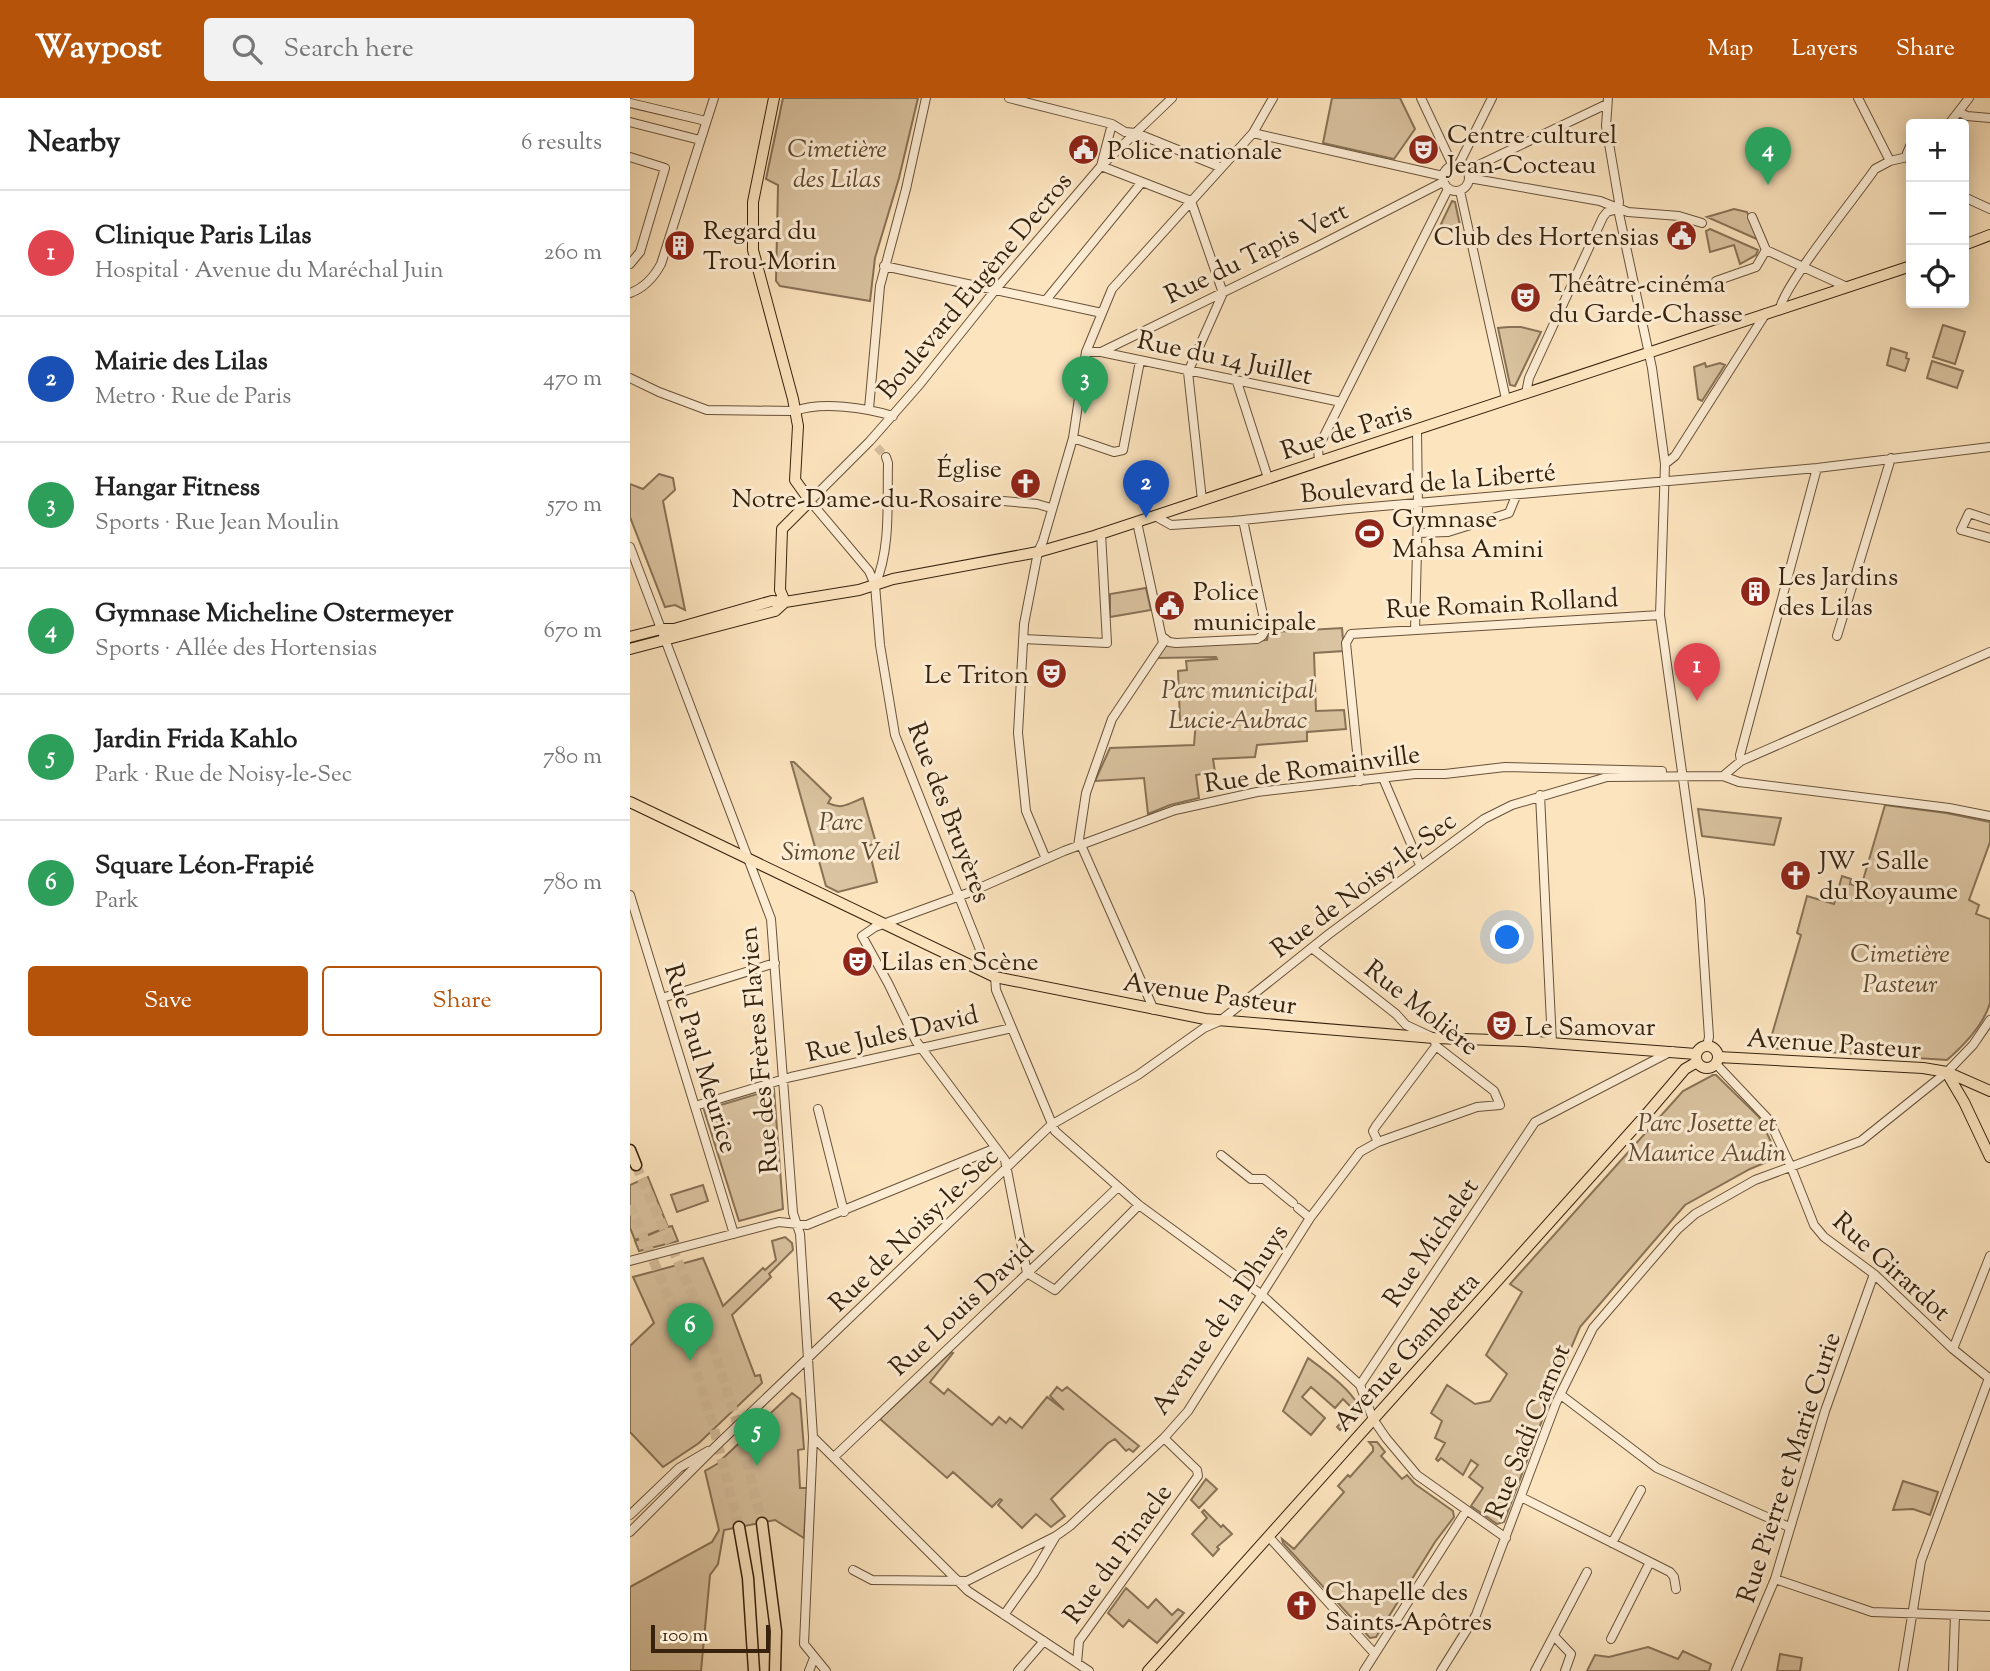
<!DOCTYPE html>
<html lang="en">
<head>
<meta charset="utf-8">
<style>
	:root { --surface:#fff; --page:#f2f2f2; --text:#222; --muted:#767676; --line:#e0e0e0; --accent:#b45309 }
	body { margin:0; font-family:"Sorts Mill Goudy",serif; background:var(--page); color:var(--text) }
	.controls { position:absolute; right:21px; top:21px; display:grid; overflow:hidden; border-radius:7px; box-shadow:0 4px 18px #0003 }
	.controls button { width:63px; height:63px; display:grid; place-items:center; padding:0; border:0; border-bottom:2px solid var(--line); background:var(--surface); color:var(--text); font:35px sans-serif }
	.scale { position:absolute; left:21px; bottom:18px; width:119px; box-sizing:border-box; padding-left:7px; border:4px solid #36220d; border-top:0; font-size:19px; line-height:24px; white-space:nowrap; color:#36220d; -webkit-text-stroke:5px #fdedd5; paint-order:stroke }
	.you { position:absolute; left:878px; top:840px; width:24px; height:24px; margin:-18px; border:5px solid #fff; border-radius:50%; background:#1a73e8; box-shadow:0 0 0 10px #1a73e833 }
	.badge { display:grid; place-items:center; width:46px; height:46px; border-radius:50%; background:var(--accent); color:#fff; font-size:23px; font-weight:700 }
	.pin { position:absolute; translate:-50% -58px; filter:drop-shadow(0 2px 4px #0008) }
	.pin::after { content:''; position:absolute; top:37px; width:24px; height:21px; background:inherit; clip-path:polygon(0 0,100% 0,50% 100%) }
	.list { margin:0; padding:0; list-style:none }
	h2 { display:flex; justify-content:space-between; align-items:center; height:91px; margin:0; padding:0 28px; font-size:30px }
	h2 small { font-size:23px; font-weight:400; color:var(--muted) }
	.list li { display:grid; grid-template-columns:46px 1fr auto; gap:21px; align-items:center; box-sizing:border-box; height:126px; padding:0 28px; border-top:2px solid var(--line) }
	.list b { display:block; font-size:26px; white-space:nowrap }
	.list p { margin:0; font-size:23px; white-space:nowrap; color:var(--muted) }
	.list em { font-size:23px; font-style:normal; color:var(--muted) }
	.actions { display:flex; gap:14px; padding:21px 28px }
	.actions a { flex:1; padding:16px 0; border:2px solid var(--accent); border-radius:7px; text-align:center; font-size:24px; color:var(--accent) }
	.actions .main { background:var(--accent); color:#fff }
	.icon { flex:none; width:38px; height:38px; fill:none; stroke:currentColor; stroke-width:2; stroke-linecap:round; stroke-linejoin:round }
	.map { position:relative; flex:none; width:1360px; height:1573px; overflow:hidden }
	header { display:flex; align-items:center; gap:42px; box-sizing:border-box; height:98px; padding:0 35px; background:var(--accent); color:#fff }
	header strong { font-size:33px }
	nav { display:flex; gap:38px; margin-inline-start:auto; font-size:24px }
	.search { width:490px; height:63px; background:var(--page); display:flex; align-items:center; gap:18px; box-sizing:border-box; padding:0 24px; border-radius:7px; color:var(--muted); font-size:26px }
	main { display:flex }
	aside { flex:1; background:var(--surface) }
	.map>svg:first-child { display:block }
	.green { fill:#dac3a0; stroke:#887256; stroke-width:2 }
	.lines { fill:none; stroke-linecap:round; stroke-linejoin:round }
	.minor-tunnel { stroke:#d4bd9b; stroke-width:8; stroke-dasharray:8 4; stroke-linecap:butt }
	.highway-tunnel { stroke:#d4bd9b; stroke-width:10; stroke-dasharray:10 5; stroke-linecap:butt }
	.minor-casing { stroke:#685239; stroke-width:10 }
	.major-casing { stroke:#36220d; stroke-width:12 }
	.highway-casing { stroke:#36220d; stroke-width:13 }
	.minor { stroke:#fdedd5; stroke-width:8 }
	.major { stroke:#fce4be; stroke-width:10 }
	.highway { stroke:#fce4be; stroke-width:10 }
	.labels { text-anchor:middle; stroke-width:6; stroke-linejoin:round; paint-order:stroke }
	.poi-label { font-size:26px; fill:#36220d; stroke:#fdedd5; text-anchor:start }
	.park-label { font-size:26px; font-style:italic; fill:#5f4a32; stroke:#fdedd5 }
	.street-label { font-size:26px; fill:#36220d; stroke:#fdedd5 }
</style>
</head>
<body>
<header>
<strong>Waypost</strong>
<div class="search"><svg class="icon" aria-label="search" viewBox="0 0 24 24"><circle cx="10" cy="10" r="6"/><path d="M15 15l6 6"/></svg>Search here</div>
<nav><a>Map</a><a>Layers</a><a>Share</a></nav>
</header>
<main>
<aside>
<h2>Nearby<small>6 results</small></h2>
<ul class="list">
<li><span class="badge" style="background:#e0444e">1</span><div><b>Clinique Paris Lilas</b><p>Hospital · Avenue du Maréchal Juin</p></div><em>260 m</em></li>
<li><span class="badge" style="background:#1a4fb4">2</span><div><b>Mairie des Lilas</b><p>Metro · Rue de Paris</p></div><em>470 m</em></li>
<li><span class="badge" style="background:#2e9e5b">3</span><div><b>Hangar Fitness</b><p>Sports · Rue Jean Moulin</p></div><em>570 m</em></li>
<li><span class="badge" style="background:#2e9e5b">4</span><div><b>Gymnase Micheline Ostermeyer</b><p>Sports · Allée des Hortensias</p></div><em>670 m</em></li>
<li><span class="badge" style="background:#2e9e5b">5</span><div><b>Jardin Frida Kahlo</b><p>Park · Rue de Noisy-le-Sec</p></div><em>780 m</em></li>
<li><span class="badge" style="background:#2e9e5b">6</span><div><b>Square Léon-Frapié</b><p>Park</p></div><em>780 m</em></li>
</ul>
<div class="actions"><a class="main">Save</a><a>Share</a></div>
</aside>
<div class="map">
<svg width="1360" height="1573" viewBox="0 0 1360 1573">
	<rect width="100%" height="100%" fill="#fce4be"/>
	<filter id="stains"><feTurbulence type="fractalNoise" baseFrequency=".00286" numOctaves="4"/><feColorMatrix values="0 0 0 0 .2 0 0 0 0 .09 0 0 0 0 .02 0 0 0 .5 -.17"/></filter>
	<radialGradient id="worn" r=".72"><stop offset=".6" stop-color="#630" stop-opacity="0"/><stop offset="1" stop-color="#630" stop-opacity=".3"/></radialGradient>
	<path class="green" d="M153,0H288L269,80L245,160L240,203L150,188L146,183L148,87L136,81Z
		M702,0H770L785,31L764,61L693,45Z
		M822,103L825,104L832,137L811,126Z
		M1104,111L1117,114L1129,142L1077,119Z
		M1080,131L1128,152L1126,157L1110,166L1104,147L1080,154L1076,133Z
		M1313,227L1335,234L1325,266L1303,259Z
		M878,229H891L911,234L885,288L880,287L868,230Z
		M1261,250L1277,255L1276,260L1279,261L1275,273L1257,267Z
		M1302,263L1333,273L1327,290L1297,280Z
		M1075,265L1076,269L1090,265L1095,267L1072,303L1068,301L1064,269Z
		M29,376L43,380L45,392L33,403L55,512L45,507L35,509L0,419V386L13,391Z
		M516,490L521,512L480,519V496Z
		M712,530L714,553L684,555L686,613L714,612L716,631L677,634V643L627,647L625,659L583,661L585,674L566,677L569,700L540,707L518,716L514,680L465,683L480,650L564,647L566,622H550L548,573L557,572L556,563L587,561L586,559L527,560L535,547L637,542L639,531L643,534Z
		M161,664H164L201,700L198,705C212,712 218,706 233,700L246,745L238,748L247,784L208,794L196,788Z
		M1255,707L1316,715L1360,724V744L1339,802L1349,807L1346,816L1360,821C1360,842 1360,886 1360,905C1354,926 1333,948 1317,962L1138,950L1171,837L1167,835L1177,798L1204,806L1212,778L1221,781L1220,786L1231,789Z
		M1068,711L1151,720L1144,747L1072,738Z
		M1083,977H1086L1129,1019L1147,1056L1144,1061L1120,1071L1055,1107L950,1229L926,1285L874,1424L867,1426L841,1408L853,1390L839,1379L848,1367L841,1362L833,1377L811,1360L808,1363L806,1361L815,1345L805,1340L812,1323L801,1315L817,1287L845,1306L860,1303L877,1276L856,1257L892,1194L880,1186L1053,993Z
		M144,991L153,1111L109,1123L74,1012Z
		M18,1079L38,1129L42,1128L48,1143L9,1153L5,1143L35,1130L5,1142L0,1130V1087Z
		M73,1087L78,1103L47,1114L41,1097Z
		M155,1139L162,1145L163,1152L139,1176L141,1179L102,1217L125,1278L130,1277L132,1285L69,1345L33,1369L0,1334V1248L24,1225L3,1179L73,1160L93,1208L133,1170L135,1172L146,1162L142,1143Z
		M321,1254L323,1255L300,1284L314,1296L318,1291L362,1327L369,1319L376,1325L380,1320L392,1330L417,1299L434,1312L420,1298L427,1289L432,1293L437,1289L509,1348L503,1354L499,1351L496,1353L485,1341L478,1345L421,1401L435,1418L421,1429L406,1416L392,1430L368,1407L372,1402L370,1401L362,1409L323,1374L317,1380L250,1321Z
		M678,1260C689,1268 729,1297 728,1311C727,1318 715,1327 710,1332L707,1329L723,1311L713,1301L705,1310L681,1289L672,1299L695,1320L681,1337L653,1313Z
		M162,1295L170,1301L174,1351L168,1352L170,1390H177L174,1440L145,1422L94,1432L88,1466L80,1477L71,1573H0V1489L82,1444L89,1432L75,1373L87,1366Z
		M739,1344H747L755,1354L751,1358L772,1381L777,1377L785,1386L823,1413L824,1419L805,1444L746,1539L740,1540L653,1445L652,1441L664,1451L714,1394L708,1388L718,1377L720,1379L743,1353V1349Z
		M576,1381L587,1391L569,1410L561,1402Z
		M1273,1383L1308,1394L1300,1417L1283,1411L1263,1412Z
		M574,1412L591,1429L593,1427L602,1436L587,1449L589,1451L583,1458L562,1436L577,1420L572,1414Z
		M496,1490L518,1510L526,1501L542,1517L548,1511L554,1515L527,1545L499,1522L493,1529L478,1515Z
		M1018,1549L1048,1561L1053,1553L1081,1566L1079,1573H957L965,1557L979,1559Z
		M1150,1556L1172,1560L1170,1573H1147Z"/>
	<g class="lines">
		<path class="minor-tunnel" d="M247,349L256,359"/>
		<path class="highway-tunnel" d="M6,1067L77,1230L106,1321L132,1425
			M0,1107L55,1238L83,1327L109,1429"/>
		<defs>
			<path id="minor" d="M379,0L482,26L495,34L506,35L590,69
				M791,0L823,68
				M978,0L976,28L989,104L988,111L1022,270L1035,366L1030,517L1070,802L1079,939L1077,948
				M1228,0L1260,63
				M0,5L76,23
				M1329,14L1337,18L1360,20
				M0,24L70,42
				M482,26L471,68L561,103
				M1319,26L1339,0
				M623,35L813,78
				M1281,46L1277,55L1281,65
				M0,59L35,70L10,154L0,166
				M813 80a13 13 0 1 1 26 0a13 13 0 1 1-26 0Z
				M828,68L862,0
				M836,73L977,6
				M839,80L970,103L998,114L1049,118L1072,125
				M830,93L876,301
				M1334,99L1360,111
				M561,103L593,195L558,274L572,402
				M1122,119L1136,152L1217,189
				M254,168L472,215
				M1086,183L1126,169L1136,152
				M0,195C14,190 24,179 31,166L84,0
				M416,202L512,84
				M1150,211C1153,188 1228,96 1245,71L1260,63L1277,59
				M456,254H471L688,148L813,84
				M471,254L711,304
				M0,280L29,294L77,312L165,313C192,303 236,310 263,318
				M607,284L638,380
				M896,295L899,280L973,119L977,114L988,111
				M239,311L250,188L276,91L296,0
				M443,340L484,354L493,352L510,263
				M689,363L688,350L818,91
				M1035,366L1045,358L1136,215
				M361,402L407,406L421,410
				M525,418L541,427L603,423L718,411L1187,370L1360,349
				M1360,422L1339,415L1331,432L1360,440
				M788,435L818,434L879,415L886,398
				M0,449L141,821L163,1115L170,1136L183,1339L174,1546L196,1573
				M245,487C261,451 257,404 258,365L256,359
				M785,532L788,411L787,331
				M1207,538L1261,360
				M534,540L539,544L546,545L627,541L632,538L636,531L613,422
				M393,541L477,545L471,435
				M1111,663L1110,657L1187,370
				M1093,678L1111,663L1360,554
				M753,680L790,767
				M730,683L716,545L721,536L1030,517
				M910,697L922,945
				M451,747L524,912
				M448,748L456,695L482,621L533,545L507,424
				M416,761L396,713L388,635L394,526L408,454L413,443L443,340L456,254L482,191L623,35L643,0
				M0,797L104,1136
				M347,870L351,855L349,849L265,637L250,547L245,487L239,473L180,403L240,343L290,286L366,191L471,68L542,0
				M365,879L366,892L425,1033L509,1107L632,1197L730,1287L743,1321L756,1340L787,1377L876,1440
				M32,900L145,865
				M1086,966L1139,1022L1161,1069L1184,1127L1194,1139L1244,1176L1323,1251L1360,1281
				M65,1008L161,979L382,930
				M188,1011L214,1114
				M748,1044L743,1033L746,1028L806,948
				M591,1057L621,1081H634L663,1105
				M509,1107L425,1192L397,1175L375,1062L286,943L258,885L232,838L245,829L338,795L434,753L545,712L627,694L785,676H815L875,669L1032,673
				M668,1110L680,1120
				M0,1163L149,1124L177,1127L366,1050
				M1323,1251L1360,1158
				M730,1287L905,1024L1042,953
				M931,1297L1027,1370L1159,1429
				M183,1339L338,1493L459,1573
				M204,1359L488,1089
				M891,1399L1040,1474L1044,1479L1046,1491
				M0,1417L49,1370L78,1353
				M0,1434L84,1350L421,1027L508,977L574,930L590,923L699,836L854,721L882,707L977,679L1093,678L1109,684L1319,710L1360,718
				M639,1439L744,1555
				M982,1445L1011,1392
				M223,1472L242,1482L337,1483L426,1438L440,1428L534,1340L558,1313L680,1120L730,1054L748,1044L847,1009L870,1007L864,993L806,948L804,940L776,927L766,916L682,850
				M1145,1481L1242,1514L1360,1518
				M374,1517L404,1475L426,1438
				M924,1538L941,1556L935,1573
				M981,1541L1020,1464
				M447,1565L449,1543L568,1378L567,1372L534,1340
				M179,1573L184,1560
				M388,1573L414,1543
				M734,1573L836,1413
				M811,1573L846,1517L926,1305L963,1230L1048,1131L1065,1116L1125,1082L1231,1043L1317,974L1343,947L1360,922
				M905,1573L957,1474
				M1106,1573L1145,1481L1195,1313L1244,1176
				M1273,1573L1291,1463L1359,1280
				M1323,1573L1325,1517"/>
			<path id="major" d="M144,0L123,104V152L163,301L168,328L165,382L180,403L152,431L150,492L155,504
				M1334,147L1360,137
				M0,539L31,531H44L142,503L155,504L229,492L263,481L408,454L464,438L1281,168
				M0,551L145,513L155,504
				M0,704L365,879L575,921L804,940L894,943L1066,956
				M1066 959a11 11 0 1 1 22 0a11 11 0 1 1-22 0Z
				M1088,959L1293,970L1317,974L1360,993
				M1317,975L1334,1004L1360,1059
				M518,1573L1014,1019L1055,971L1067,964"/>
			<path id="highway" d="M0,1052L6,1067
				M132,1425L146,1533L145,1573
				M109,1429L118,1480L124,1573"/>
		</defs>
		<use href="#minor" class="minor-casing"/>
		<use href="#major" class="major-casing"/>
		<use href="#highway" class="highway-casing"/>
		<use href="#minor" class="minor"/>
		<use href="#major" class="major"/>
		<use href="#highway" class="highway"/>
	</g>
	<defs>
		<symbol id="theatre-disc" viewBox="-11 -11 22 22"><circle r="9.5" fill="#8f2418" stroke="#fdedd5"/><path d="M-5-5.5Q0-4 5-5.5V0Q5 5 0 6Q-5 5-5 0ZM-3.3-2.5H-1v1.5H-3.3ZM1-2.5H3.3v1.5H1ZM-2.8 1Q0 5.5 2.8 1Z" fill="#fff"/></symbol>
		<symbol id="civic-disc" viewBox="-11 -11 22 22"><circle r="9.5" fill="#8f2418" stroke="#fdedd5"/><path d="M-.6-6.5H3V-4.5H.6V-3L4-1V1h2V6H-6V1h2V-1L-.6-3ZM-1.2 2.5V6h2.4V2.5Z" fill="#fff"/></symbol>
		<symbol id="building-disc" viewBox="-11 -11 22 22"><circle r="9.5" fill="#8f2418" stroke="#fdedd5"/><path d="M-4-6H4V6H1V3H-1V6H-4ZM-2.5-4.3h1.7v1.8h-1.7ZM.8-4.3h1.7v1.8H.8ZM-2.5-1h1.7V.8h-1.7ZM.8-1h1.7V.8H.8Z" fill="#fff"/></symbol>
		<symbol id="church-disc" viewBox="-11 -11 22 22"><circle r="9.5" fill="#8f2418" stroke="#fdedd5"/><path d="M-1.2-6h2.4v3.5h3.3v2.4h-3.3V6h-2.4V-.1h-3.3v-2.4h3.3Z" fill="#fff"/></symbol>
		<symbol id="stadium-disc" viewBox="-11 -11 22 22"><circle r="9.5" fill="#8f2418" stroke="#fdedd5"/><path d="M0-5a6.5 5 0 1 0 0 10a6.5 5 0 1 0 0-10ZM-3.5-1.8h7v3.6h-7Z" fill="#fff"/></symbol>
	</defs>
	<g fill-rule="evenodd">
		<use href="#theatre-disc" x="776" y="34" width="35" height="35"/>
		<use href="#civic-disc" x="436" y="34" width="35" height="35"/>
		<use href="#civic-disc" x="1034" y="120" width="35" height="35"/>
		<use href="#building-disc" x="32" y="130" width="35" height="35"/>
		<use href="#theatre-disc" x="878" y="182" width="35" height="35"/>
		<use href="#church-disc" x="378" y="368" width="35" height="35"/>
		<use href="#stadium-disc" x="722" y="418" width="35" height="35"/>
		<use href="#building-disc" x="1108" y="476" width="35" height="35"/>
		<use href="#civic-disc" x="522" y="490" width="35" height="35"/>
		<use href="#theatre-disc" x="404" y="558" width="35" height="35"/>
		<use href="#church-disc" x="1148" y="760" width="35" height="35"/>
		<use href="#theatre-disc" x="210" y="846" width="35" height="35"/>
		<use href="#theatre-disc" x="854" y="910" width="35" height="35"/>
		<use href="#church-disc" x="654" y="1490" width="35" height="35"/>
	</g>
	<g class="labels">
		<g class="poi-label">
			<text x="817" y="45">Centre culturel<tspan x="817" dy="30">Jean-Cocteau</tspan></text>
			<text x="477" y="61">Police nationale</text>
			<text x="73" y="141">Regard du<tspan x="73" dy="30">Trou-Morin</tspan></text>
			<text x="1029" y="147" text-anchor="end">Club des Hortensias</text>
			<text x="919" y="194">Théâtre-cinéma<tspan x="919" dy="30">du Garde-Chasse</tspan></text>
			<text x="372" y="379" text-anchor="end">Église<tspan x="372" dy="30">Notre-Dame-du-Rosaire</tspan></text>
			<text x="762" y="429">Gymnase<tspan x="762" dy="30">Mahsa Amini</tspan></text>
			<text x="1148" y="487">Les Jardins<tspan x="1148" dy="30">des Lilas</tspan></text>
			<text x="563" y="502">Police<tspan x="563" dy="30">municipale</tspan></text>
			<text x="399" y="585" text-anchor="end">Le Triton</text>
			<text x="1189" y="771">JW - Salle<tspan x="1189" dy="30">du Royaume</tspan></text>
			<text x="251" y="872">Lilas en Scène</text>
			<text x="895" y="937">Le Samovar</text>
			<text x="695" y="1502">Chapelle des<tspan x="695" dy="30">Saints-Apôtres</tspan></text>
		</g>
		<g class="park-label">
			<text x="207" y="59">Cimetière<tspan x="207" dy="30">des Lilas</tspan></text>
			<text x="608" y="600">Parc municipal<tspan x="608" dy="30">Lucie-Aubrac</tspan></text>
			<text x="211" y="732">Parc<tspan x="211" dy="30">Simone Veil</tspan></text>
			<text x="1270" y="864">Cimetière<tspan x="1270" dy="30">Pasteur</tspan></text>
			<text x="1077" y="1033">Parc Josette et<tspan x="1077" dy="30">Maurice Audin</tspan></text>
		</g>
		<g class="street-label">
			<text transform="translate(626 154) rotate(-26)" y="9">Rue du Tapis Vert</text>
			<text transform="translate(344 187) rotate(-50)" y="9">Boulevard Eugène Decros</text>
			<text transform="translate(595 259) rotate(12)" y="9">Rue du 14 Juillet</text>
			<text transform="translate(716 332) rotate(-18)" y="9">Rue de Paris</text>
			<text transform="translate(798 384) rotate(-5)" y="9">Boulevard de la Liberté</text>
			<text transform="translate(872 505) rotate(-3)" y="9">Rue Romain Rolland</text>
			<text transform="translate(682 670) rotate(-8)" y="9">Rue de Romainville</text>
			<text transform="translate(320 714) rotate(69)" y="9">Rue des Bruyères</text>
			<text transform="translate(733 786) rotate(-37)" y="9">Rue de Noisy-le-Sec</text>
			<text transform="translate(580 895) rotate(8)" y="9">Avenue Pasteur</text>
			<text transform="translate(792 909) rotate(38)" y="9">Rue Molière</text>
			<text transform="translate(262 935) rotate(-13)" y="9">Rue Jules David</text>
			<text transform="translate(1204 945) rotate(4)" y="9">Avenue Pasteur</text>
			<text transform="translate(128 952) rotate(-95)" y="9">Rue des Frères Flavien</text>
			<text transform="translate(72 960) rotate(73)" y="9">Rue Paul Meurice</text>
			<text transform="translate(283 1131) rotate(-44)" y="9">Rue de Noisy-le-Sec</text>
			<text transform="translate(800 1144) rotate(-56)" y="9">Rue Michelet</text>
			<text transform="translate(1262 1168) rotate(42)" y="9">Rue Girardot</text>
			<text transform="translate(331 1209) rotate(-43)" y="9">Rue Louis David</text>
			<text transform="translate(589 1221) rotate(-56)" y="9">Avenue de la Dhuys</text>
			<text transform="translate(776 1253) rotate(-48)" y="9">Avenue Gambetta</text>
			<text transform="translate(897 1333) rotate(-68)" y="9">Rue Sadi Carnot</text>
			<text transform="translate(1158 1369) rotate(-72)" y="9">Rue Pierre et Marie Curie</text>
			<text transform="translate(487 1455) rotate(-54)" y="9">Rue du Pinacle</text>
		</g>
	</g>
	<rect width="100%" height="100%" filter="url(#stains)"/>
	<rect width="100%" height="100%" fill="url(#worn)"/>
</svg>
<div class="controls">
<button>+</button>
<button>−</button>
<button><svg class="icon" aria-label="locate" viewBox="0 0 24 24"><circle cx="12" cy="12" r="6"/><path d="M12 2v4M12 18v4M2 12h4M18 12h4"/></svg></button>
</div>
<div class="scale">100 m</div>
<div class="you"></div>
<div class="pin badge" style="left:1067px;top:603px;background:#e0444e">1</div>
<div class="pin badge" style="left:516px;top:420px;background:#1a4fb4">2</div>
<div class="pin badge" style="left:455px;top:316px;background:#2e9e5b">3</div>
<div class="pin badge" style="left:1138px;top:87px;background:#2e9e5b">4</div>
<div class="pin badge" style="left:127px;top:1368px;background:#2e9e5b">5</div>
<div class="pin badge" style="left:60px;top:1263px;background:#2e9e5b">6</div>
</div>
</main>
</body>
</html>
